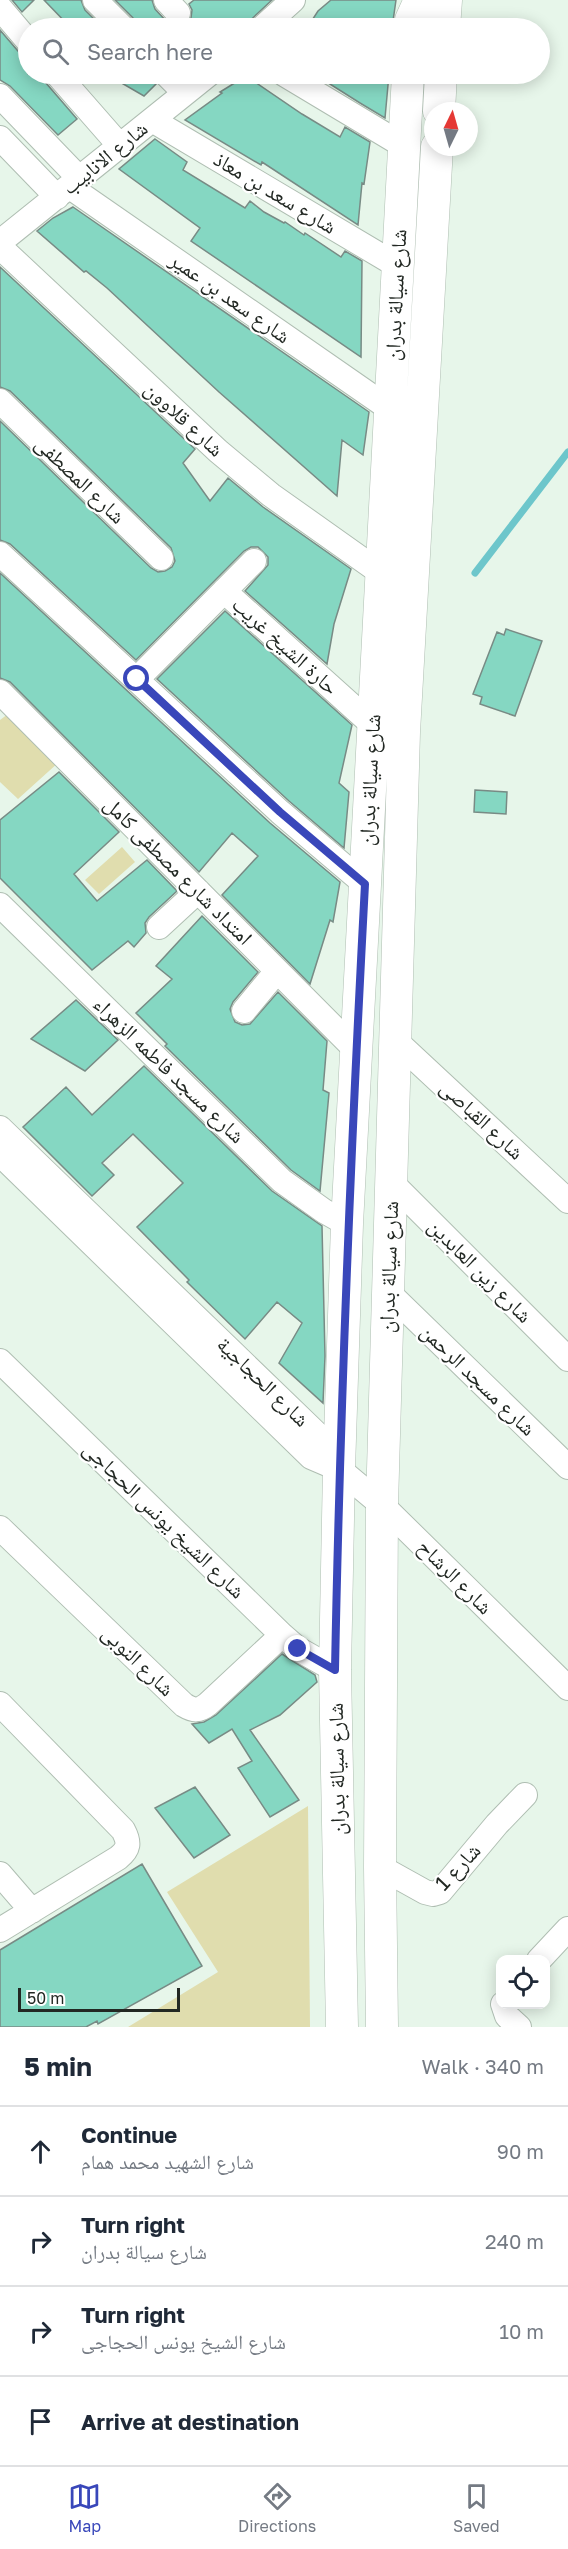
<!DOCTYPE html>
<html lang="en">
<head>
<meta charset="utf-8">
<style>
	:root { --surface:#fff; --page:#f2f2f3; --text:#1f2937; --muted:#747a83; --line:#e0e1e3; --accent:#3947ba }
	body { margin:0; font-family:"Golos Text","Noto Naskh Arabic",sans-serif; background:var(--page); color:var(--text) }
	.controls { position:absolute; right:18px; bottom:18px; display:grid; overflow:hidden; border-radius:12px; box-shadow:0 3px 15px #0003 }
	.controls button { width:54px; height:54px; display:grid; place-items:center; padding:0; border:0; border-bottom:2px solid var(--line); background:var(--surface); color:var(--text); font:30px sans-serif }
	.compass { position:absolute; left:424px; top:102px; width:54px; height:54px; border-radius:50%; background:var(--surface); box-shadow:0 3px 15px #0003; rotate:5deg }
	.scale { position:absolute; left:18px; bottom:15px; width:162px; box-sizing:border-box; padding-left:6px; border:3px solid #222823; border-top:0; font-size:16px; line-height:21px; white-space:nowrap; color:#222823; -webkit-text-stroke:4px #fff; paint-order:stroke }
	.stop { position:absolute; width:18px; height:18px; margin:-14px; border:4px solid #3947ba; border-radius:50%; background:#fff }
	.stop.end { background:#3947ba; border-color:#fff; box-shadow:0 2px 6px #0008 }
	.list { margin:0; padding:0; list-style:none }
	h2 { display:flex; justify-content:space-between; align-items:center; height:78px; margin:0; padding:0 24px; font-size:26px }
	h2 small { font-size:20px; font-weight:400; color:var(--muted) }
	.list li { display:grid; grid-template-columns:39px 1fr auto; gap:18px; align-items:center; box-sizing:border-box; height:90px; padding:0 24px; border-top:2px solid var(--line) }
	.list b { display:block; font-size:22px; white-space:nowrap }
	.list p { margin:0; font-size:20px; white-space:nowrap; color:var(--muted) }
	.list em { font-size:20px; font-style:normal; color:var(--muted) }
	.icon { flex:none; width:33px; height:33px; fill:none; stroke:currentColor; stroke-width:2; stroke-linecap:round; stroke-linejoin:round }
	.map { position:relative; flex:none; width:568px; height:2027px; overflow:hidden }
	.search { position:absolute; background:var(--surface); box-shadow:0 3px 15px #0003; left:18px; right:18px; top:18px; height:66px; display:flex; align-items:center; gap:15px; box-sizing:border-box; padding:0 21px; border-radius:33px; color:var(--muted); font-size:22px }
	.sheet { height:438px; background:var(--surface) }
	nav { display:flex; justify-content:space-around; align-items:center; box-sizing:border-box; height:84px; border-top:2px solid var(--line); background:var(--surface); font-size:16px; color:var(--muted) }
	nav a { display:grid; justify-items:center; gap:3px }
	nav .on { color:var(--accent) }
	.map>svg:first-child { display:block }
	.green { fill:#e0ddae }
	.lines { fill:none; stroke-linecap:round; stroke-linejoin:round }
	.stream { stroke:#6dc6cb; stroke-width:7 }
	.building { fill:#85d7c2; stroke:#788b85; stroke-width:1.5 }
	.minor-casing { stroke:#afbeb2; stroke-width:26 }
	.major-casing { stroke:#afbeb2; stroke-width:33 }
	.minor { stroke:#fff; stroke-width:24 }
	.major { stroke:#fff; stroke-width:32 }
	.route { stroke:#3947ba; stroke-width:8 }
	.labels { text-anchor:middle; stroke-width:4.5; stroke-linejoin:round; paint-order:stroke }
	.street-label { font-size:21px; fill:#222823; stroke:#fff }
</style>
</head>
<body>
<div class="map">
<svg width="568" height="2027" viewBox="0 0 568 2027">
	<rect width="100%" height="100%" fill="#e7f6ea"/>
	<path class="green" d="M8,714L59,762L18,799L0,782V720Z
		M122,847L135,862L99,894L85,880Z
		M308,1806L310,2027H128L218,1972L167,1892Z"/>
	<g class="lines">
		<path class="stream" d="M475,573L568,452"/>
	</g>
	<path class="building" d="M12,0H34L22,12Z
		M44,0H81L85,10L103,28H71Z
		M115,0H152L155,9L168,23L181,27L187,24L191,18L192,10L189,4L194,0H272L242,28H137L133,18Z
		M331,0H396L392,28H307L318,11Z
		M0,30L18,51L28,55V74H43L46,83L77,119L58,135L10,86L0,80Z
		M106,74H152L156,84L144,96Z
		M314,74H389L385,118L360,103Z
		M246,76L302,114L340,137L345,127L370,142L364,184L362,183L358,225L262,162L261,165L185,120L222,93L220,92Z
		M155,139L187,162L183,170L245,208L250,201L264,212L284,223L285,222L304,235L305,233L341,257L345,251L362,261L361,357L191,241L200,228L119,169Z
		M73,207L369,412L363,455L342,440L337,496L219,392L107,288L86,271L84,272L37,231L53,218Z
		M0,267L195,449L183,463L210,501L228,478L263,507L351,569L334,624L327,664L245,591L268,565V557L258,547H251L244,551L136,660L10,544L0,540V421L151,568L158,572L165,571L172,567L175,561L171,548L10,391L0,387Z
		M0,573L270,823L340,882L333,922L330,920L310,984L222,895L258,856L232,833L199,872L10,682L0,678Z
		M225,611L352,725L339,783L349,792L344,848L289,801L157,679Z
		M506,629L542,641L515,716L480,704L482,697L473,694L497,632L504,635Z
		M59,772L119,832L74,874L97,901L147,860L177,891L149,917L145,923L146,933L134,947L128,941L92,970L0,878V820Z
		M475,790L507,792L506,814L474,812Z
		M202,916L258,972L233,1002L230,1009L235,1022L242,1025L250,1024L278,992L327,1041L323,1090L329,1093L320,1191L291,1170L165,1046L167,1044L136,1013L172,979L156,966Z
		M76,1000L118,1040L85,1071L31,1039Z
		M144,1066L272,1191L322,1226L325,1356L323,1403L279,1363L302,1323L277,1302L245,1339L187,1282L189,1280L137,1227L183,1183L133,1134L102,1163L114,1175L92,1196L23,1127L66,1087L92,1115Z
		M282,1654L315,1675L317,1682L280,1715L250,1730L299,1800L270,1817L238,1768L252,1761L232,1729L209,1743L192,1724L204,1722L216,1715Z
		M195,1787L230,1835L194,1858L155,1808Z
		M142,1864L202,1966L98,2024L97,2021L86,2027H0V1950Z"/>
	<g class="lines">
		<defs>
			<path id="minor" d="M95,0L123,28
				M166,0L178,13
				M0,8L28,41
				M262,28L293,0
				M57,74L120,146
				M166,74L185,93
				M284,74L404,146
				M0,96L80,179
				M152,120L398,266
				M0,138L57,197
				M70,187L390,409
				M0,242L209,74
				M0,247L218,451L271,495L381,573
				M0,401L161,558
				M0,554L280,812L365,884
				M224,591L373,725
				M137,679L254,561
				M0,692L356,1050
				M0,905L282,1181L324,1211L347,1224
				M159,927L198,891
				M244,1011L277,971
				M396,1041L568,1201
				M0,1128L322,1439L335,1458L339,1469
				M0,1154L311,1457L339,1469L382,1505L568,1688
				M392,1183L568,1359
				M388,1292L568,1467
				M0,1361L282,1635L298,1649L335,1670
				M0,1528L184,1705C194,1711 199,1711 208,1704L282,1635
				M0,1704L123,1830C130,1843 129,1849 118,1858L0,1930
				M380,1867L425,1892L433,1894L440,1892L497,1824L525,1795
				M0,1874L32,1911
				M539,1960L568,1929
				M503,2004L507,2016L519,2027"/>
			<path id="major" d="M410,28L411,20L420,0
				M444,28L446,0
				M439,111L441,74
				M342,2027L335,1670L339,1469L347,1224L408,74
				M382,2027L380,1867L382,1505L404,732L437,147"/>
		</defs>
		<use href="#minor" class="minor-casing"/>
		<use href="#major" class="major-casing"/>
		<use href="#minor" class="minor"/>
		<use href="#major" class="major"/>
	</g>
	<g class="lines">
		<path class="route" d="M137,679L280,812L365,884C351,1146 340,1408 335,1670L298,1649"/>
	</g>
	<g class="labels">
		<g class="street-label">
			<text transform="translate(105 158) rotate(-39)" y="7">شارع الانابيب</text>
			<text transform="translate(275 193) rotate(31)" y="7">شارع سعد بن معاذ</text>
			<text transform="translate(396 295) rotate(-87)" y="7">شارع سيالة بدران</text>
			<text transform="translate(230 298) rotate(35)" y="7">شارع سعد بن عمير</text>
			<text transform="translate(184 419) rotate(43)" y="7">شارع قلاوون</text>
			<text transform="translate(80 480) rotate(44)" y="7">شارع المصطفى</text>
			<text transform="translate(285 646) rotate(42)" y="7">حارة الشيخ غريب</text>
			<text transform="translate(370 780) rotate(-87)" y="7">شارع سيالة بدران</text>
			<text transform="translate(178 871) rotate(45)" y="7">امتداد شارع مصطفى كامل</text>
			<text transform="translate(169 1070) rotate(44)" y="7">شارع مسجد فاطمه الزهراء</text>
			<text transform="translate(482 1120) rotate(43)" y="7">شارع القباصى</text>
			<text transform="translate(389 1267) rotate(-88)" y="7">شارع سيالة بدران</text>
			<text transform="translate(480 1271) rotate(45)" y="7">شارع زين العابدين</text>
			<text transform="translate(478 1380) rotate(44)" y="7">شارع مسجد الرحمن</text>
			<text transform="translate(263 1382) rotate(44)" y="7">شارع الحجاجية</text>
			<text transform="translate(164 1520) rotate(44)" y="7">شارع الشيخ يونس الحجاجى</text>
			<text transform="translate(455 1577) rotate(45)" y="7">شارع الرشاح</text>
			<text transform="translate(138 1661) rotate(44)" y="7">شارع النوبى</text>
			<text transform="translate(337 1769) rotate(-91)" y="7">شارع سيالة بدران</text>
			<text transform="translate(458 1867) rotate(-47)" y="7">شارع 1</text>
		</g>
	</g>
</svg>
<div class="controls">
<button><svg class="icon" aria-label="locate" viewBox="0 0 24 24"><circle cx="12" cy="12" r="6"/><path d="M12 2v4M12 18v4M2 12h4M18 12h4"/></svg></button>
</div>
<svg class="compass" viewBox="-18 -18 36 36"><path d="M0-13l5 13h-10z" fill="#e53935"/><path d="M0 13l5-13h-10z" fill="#747a83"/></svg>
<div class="scale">50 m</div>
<div class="stop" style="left:137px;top:679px"></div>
<div class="stop end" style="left:298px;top:1649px"></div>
<div class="search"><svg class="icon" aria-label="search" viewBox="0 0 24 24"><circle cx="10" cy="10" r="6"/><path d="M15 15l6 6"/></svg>Search here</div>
</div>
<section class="sheet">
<h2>5 min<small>Walk · 340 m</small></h2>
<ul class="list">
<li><svg class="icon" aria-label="ahead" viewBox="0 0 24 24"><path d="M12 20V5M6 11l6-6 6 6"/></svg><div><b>Continue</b><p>شارع الشهيد محمد همام</p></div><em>90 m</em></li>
<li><svg class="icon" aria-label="right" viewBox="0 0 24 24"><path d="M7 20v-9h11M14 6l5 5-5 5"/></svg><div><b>Turn right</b><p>شارع سيالة بدران</p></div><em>240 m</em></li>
<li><svg class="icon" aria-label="right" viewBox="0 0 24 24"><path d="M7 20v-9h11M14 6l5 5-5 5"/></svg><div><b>Turn right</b><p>شارع الشيخ يونس الحجاجى</p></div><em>10 m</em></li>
<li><svg class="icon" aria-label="arrive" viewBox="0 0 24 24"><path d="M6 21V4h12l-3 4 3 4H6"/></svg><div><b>Arrive at destination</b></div></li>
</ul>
</section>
<nav>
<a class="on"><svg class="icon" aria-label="map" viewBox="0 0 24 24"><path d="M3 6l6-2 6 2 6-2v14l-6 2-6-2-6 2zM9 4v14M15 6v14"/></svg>Map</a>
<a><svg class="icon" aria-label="directions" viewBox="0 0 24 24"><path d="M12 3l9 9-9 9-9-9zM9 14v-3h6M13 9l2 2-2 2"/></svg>Directions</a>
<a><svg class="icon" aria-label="saved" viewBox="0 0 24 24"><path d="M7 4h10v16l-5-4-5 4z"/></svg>Saved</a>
</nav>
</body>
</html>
